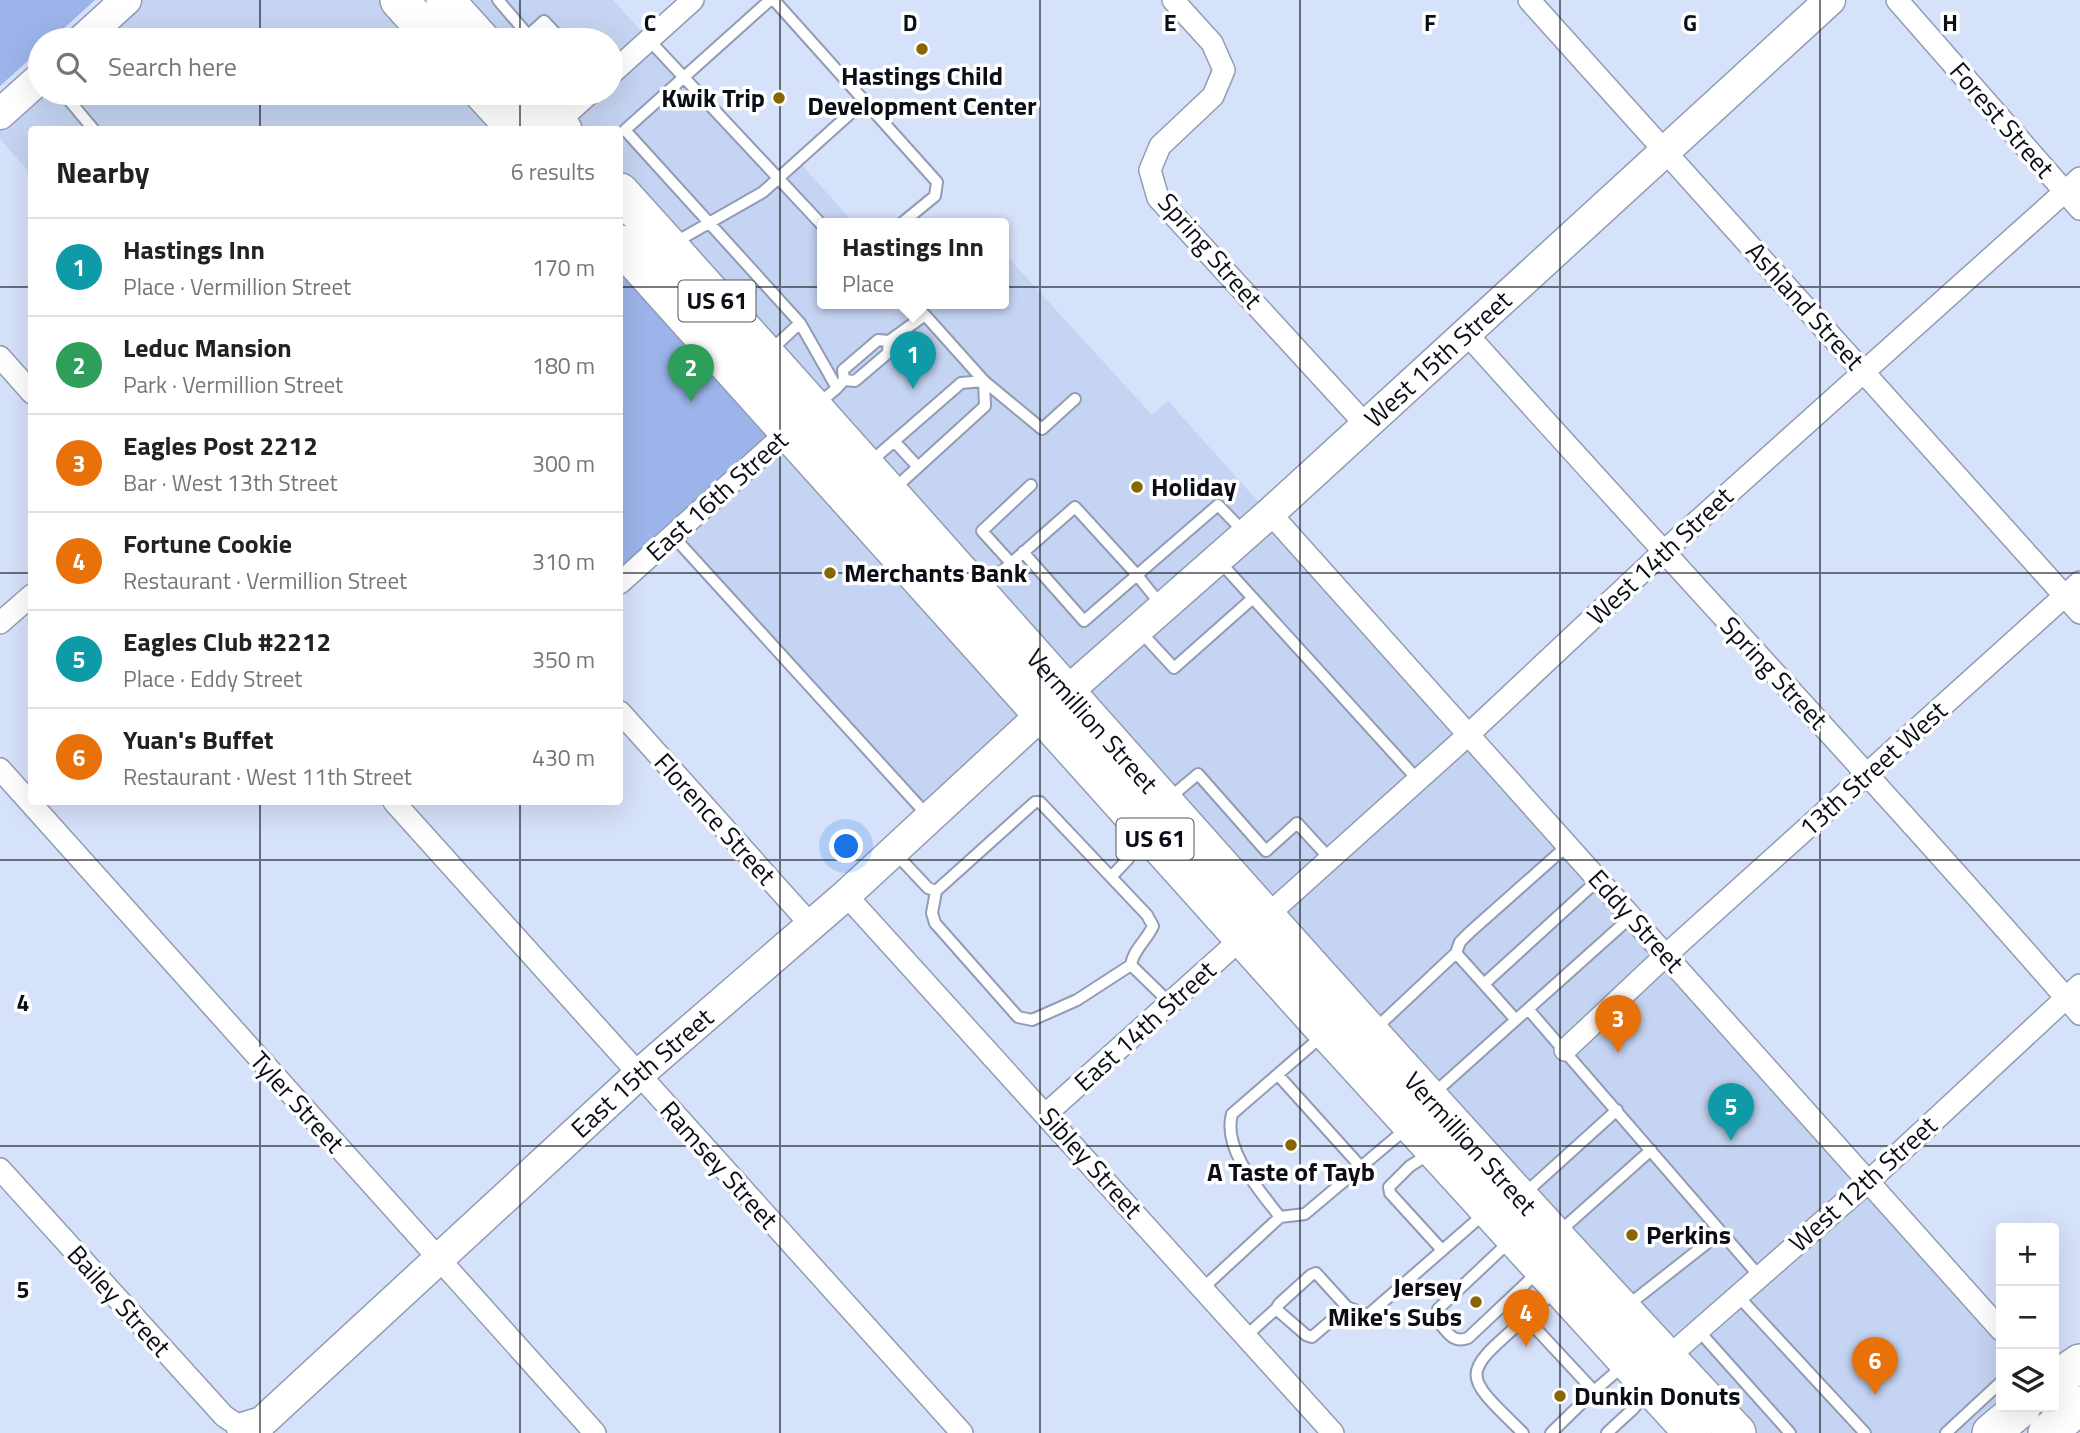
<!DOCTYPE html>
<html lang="en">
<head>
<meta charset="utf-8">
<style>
	:root { --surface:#fff; --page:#f2f2f2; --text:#222; --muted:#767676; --line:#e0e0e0; --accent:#886602 }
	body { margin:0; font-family:"Titillium Web",sans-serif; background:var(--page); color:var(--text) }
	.controls { position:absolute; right:21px; bottom:21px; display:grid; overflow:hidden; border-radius:7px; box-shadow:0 7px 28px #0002 }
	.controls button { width:63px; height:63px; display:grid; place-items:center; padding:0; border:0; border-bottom:2px solid var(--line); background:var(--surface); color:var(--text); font:35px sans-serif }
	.you { position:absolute; left:847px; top:847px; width:24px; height:24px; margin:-18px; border:5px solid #fff; border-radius:50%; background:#1a73e8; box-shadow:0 0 0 10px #1a73e833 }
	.badge { display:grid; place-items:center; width:46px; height:46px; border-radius:50%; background:var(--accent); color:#fff; font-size:23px; font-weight:700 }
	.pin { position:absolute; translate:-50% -58px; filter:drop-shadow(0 2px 4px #0008) }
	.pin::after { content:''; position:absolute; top:37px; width:24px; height:21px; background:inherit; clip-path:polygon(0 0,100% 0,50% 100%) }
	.popup { position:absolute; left:817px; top:218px; width:192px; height:91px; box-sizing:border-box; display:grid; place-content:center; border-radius:7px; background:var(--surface); filter:drop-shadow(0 2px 5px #0005); font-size:23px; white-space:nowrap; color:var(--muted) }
	.popup b { font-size:26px; color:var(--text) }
	.popup::after { content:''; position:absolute; left:50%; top:100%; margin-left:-14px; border:14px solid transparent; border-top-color:var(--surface) }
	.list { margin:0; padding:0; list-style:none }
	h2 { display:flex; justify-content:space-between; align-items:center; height:91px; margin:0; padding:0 28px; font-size:30px }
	h2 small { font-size:23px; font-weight:400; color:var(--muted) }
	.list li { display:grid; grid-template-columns:46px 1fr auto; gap:21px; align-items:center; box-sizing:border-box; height:98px; padding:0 28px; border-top:2px solid var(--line) }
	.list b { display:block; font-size:26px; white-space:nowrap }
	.list p { margin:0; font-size:23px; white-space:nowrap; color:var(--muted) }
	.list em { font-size:23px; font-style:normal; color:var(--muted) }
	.icon { flex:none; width:38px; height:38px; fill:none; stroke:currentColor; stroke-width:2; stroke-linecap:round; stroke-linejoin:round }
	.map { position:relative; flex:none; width:2080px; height:1433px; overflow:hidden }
	.search { position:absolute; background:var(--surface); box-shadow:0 7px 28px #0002; left:28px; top:28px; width:595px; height:77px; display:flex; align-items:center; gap:18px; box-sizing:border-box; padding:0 24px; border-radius:38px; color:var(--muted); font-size:26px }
	.panel { position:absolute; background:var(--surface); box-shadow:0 7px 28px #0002; left:28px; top:126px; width:595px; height:679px; border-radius:7px }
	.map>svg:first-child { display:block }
	.built { fill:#c5d4f2 }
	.green { fill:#9cb4ea }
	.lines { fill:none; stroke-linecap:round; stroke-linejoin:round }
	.lane-casing { stroke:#919cb3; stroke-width:14 }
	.street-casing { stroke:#919cb3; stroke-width:24 }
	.secondary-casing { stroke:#919cb3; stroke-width:33 }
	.highway-casing { stroke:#919cb3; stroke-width:40 }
	.lane { stroke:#fff; stroke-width:10 }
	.street { stroke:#fff; stroke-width:21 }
	.secondary { stroke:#fff; stroke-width:30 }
	.highway { stroke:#fff; stroke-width:37 }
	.grid { fill:none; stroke:#0b0e16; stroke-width:2; stroke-opacity:0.55 }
	.poi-dot { fill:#886602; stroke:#fff; stroke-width:2.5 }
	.labels { text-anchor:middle; stroke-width:7; stroke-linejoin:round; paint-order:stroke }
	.shield { fill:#fff; stroke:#54565c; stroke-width:2 }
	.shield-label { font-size:24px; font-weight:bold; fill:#0b0e16 }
	.poi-label { font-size:26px; font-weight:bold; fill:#0b0e16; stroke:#fff; text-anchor:start }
	.street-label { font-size:26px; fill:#0b0e16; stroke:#fff }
	.grid-label { font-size:23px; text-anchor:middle; font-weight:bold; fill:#0b0e16; stroke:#fff; stroke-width:7; stroke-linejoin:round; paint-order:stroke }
</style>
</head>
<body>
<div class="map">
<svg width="2080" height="1433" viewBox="0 0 2080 1433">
	<rect width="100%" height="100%" fill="#d6e1fa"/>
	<path class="built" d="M126,0H399L435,40H82Z
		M445,0H613L780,184L802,165L854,223H822V303H1004V253L1152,415L1168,401L2001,1330V1407L1991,1433H1693L1043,714L929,817L673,536L788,432L620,192V130L563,129L529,93H611V40H481Z
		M40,93H483L517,129L32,130L31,174L0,139V114Z"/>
	<path class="green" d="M0,0H95L51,40H40V50L0,86Z
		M620,244L788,432L620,583Z"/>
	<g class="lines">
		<defs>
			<path id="lane" d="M498,0L528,35
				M770,0L625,130L800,323L771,350
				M774,0L937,182L935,196L902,223
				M523,40L544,21L562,40
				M649,40L822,225
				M63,93L94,130
				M674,243L763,192L864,101
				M800,323L837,388L818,404
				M844,380L855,381L888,353L889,341
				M837,388L844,380L843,370L878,340L889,341L925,315L984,381L1042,429L1075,399
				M894,441L918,467
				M869,463L961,383L984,381L985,406L895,488
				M673,536L928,816
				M1220,562L1418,780
				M1011,563L982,531L1031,485
				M983,588L1075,507L1137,575L1084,621L1023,552
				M1161,605L1137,575L1218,505L1244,532
				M1138,629L1174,668L1253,598
				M1167,800L1198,774L1266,851L1297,823L1330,859
				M895,853L928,888L936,891L1035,802H1040L1147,915L1153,926C1147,940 1133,950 1131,965L1170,1003
				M1111,877L1128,859L1131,827
				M936,891L932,913L935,923L1018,1017L1032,1020L1077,1000L1131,965
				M1456,953L1460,942L1470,932L1568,845
				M1484,984L1599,879
				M1528,1009L1760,1277
				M1373,1031L1456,953L1516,1020
				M1278,1075L1361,1167
				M1432,1095L1632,916
				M1431,1153L1410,1166L1389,1187L1390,1193L1442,1250
				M1523,1195L1617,1110
				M1280,1217C1260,1191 1222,1149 1232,1114L1322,1036
				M1559,1232L1651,1150
				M1509,1242L1438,1309L1437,1320C1447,1331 1452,1344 1468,1338L1539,1271
				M1203,1288L1280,1217L1305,1214L1407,1128
				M1556,1290L1526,1318L1594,1391L1624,1365
				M1738,1296L1865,1433
				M1627,1306L1721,1232
				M1276,1309L1279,1304L1311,1275L1316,1273L1347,1307
				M1699,1331L1790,1433
				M1246,1336L1276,1309L1306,1335L1312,1337L1347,1307L1368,1315L1485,1213
				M1523,1433C1460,1372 1461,1375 1526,1318
				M1551,1433L1594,1391
				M1607,1433L1634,1408L1647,1391
				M1946,1433L2001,1382"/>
			<path id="street" d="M1173,0L1212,43L1224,70L1213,96L1160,146L1150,170L1158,198L1366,425
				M1529,0L2080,613
				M1897,0L2080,209
				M611,74L693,0
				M550,129L590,93
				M1466,333C1670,561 1879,783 2080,1014
				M0,357L32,393
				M1270,513L2001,1330
				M620,583L794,426
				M0,623L32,595
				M620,712L811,925
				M0,769L595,1433
				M394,802L962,1433
				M846,895L1333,1433
				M1565,1050L1666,955L2080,582
				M1046,1114L1468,735L1662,553L2080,178
				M0,1169L224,1416L242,1428
				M1663,1365L1667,1358L1868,1182L2080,985"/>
			<g id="secondary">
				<path d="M82,40L126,0"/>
				<path d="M0,114L40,78"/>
				<path id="s1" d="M242,1428L262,1422L638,1075L846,895L1043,713L1270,513L1830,0"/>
			</g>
			<g id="highway">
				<path d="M399,0L435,40"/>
				<path d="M445,0L481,40"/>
				<path d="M483,93L517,130"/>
				<path d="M529,93L563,130"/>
				<path id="s2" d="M620,192C993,605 1356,1027 1737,1433"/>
				<path d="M620,244L1327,1032L1693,1433"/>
				<path d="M2054,1381L2080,1363"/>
				<path d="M1991,1433L2022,1407"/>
				<path d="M2047,1433L2080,1405"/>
			</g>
		</defs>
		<use href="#lane" class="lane-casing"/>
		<use href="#street" class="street-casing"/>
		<use href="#secondary" class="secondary-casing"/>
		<use href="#highway" class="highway-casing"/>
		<use href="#lane" class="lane"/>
		<use href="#street" class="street"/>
		<use href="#secondary" class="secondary"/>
		<use href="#highway" class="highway"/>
	</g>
	<path class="grid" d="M260,0V40M520,0V40M780,0V1433M1040,0V1433M1300,0V1433M1560,0V1433M1820,0V1433M260,93V130M520,93V130M0,287H32M620,287H2080M0,573H32M620,573H2080M260,802V1433M520,802V1433M0,860H2080M0,1146H2080"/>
	<g class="poi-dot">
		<circle cx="922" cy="49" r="7"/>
		<circle cx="779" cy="98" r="7"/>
		<circle cx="1137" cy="487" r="7"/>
		<circle cx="830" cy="573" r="7"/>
		<circle cx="1291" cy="1145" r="7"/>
		<circle cx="1632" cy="1235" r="7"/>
		<circle cx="1476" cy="1302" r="7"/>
		<circle cx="1560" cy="1396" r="7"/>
	</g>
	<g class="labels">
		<g class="shield">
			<rect x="678.5" y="280.5" width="77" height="41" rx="5"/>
			<rect x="1116.5" y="818.5" width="77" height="41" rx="5"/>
		</g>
		<g class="shield-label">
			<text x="717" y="309">US 61</text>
			<text x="1155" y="847">US 61</text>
		</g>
		<g class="poi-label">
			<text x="922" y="85" text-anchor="middle">Hastings Child<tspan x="922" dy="30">Development Center</tspan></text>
			<text x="765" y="107" text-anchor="end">Kwik Trip</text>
			<text x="1151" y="496">Holiday</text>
			<text x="844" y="582">Merchants Bank</text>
			<text x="1291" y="1181" text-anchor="middle">A Taste of Tayb</text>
			<text x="1646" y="1244">Perkins</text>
			<text x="1462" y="1296" text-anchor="end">Jersey<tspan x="1462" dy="30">Mike's Subs</tspan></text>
			<text x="1574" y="1405">Dunkin Donuts</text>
		</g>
		<g class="street-label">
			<text transform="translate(2002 120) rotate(49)" y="9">Forest Street</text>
			<text transform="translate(1210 251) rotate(49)" y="9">Spring Street</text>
			<text transform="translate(1805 306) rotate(48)" y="9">Ashland Street</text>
			<text dy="9" stroke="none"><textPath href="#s1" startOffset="1606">West 15th Street</textPath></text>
			<text transform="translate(717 496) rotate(-42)" y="9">East 16th Street</text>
			<text transform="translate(1660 556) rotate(-43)" y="9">West 14th Street</text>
			<text transform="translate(1774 673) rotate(47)" y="9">Spring Street</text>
			<text dy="9" stroke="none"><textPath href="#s2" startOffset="709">Vermillion Street</textPath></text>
			<text transform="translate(1873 769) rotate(-42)" y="9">13th Street West</text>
			<text transform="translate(715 819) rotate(48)" y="9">Florence Street</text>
			<text transform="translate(1636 921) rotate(48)" y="9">Eddy Street</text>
			<text transform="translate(1145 1026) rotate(-42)" y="9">East 14th Street</text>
			<text dy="9" stroke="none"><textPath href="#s1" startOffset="537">East 15th Street</textPath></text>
			<text transform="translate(297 1102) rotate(48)" y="9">Tyler Street</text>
			<text dy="9" stroke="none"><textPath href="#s2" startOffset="1276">Vermillion Street</textPath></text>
			<text transform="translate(1091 1163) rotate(48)" y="9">Sibley Street</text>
			<text transform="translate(719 1165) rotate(48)" y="9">Ramsey Street</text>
			<text transform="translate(1863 1184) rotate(-42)" y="9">West 12th Street</text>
			<text transform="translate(119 1301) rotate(48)" y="9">Bailey Street</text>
		</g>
	</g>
	<g class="grid-label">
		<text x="650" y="31">C</text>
		<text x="910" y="31">D</text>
		<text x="1170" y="31">E</text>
		<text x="1430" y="31">F</text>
		<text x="1690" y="31">G</text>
		<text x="1950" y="31">H</text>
		<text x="23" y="1011">4</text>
		<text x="23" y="1298">5</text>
	</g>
</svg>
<div class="controls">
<button>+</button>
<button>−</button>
<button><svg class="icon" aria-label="layers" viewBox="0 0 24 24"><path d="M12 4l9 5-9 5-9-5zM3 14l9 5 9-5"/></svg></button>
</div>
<div class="you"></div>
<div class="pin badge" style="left:913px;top:389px;background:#0f9aa8">1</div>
<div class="popup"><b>Hastings Inn</b>Place</div>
<div class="pin badge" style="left:691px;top:402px;background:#2e9e5b">2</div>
<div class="pin badge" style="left:1618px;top:1053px;background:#e8710a">3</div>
<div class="pin badge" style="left:1526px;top:1347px;background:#e8710a">4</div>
<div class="pin badge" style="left:1731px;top:1141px;background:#0f9aa8">5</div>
<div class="pin badge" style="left:1875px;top:1395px;background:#e8710a">6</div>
<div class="search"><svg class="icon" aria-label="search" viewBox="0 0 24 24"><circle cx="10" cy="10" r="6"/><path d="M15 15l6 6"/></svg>Search here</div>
<section class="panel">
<h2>Nearby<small>6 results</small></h2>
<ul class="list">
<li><span class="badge" style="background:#0f9aa8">1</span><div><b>Hastings Inn</b><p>Place · Vermillion Street</p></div><em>170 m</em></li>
<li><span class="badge" style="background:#2e9e5b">2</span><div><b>Leduc Mansion</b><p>Park · Vermillion Street</p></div><em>180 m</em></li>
<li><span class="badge" style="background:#e8710a">3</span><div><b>Eagles Post 2212</b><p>Bar · West 13th Street</p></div><em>300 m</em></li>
<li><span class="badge" style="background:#e8710a">4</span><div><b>Fortune Cookie</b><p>Restaurant · Vermillion Street</p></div><em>310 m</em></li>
<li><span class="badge" style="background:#0f9aa8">5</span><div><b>Eagles Club #2212</b><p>Place · Eddy Street</p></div><em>350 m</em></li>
<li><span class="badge" style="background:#e8710a">6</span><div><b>Yuan's Buffet</b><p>Restaurant · West 11th Street</p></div><em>430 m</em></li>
</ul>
</section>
</div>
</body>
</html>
